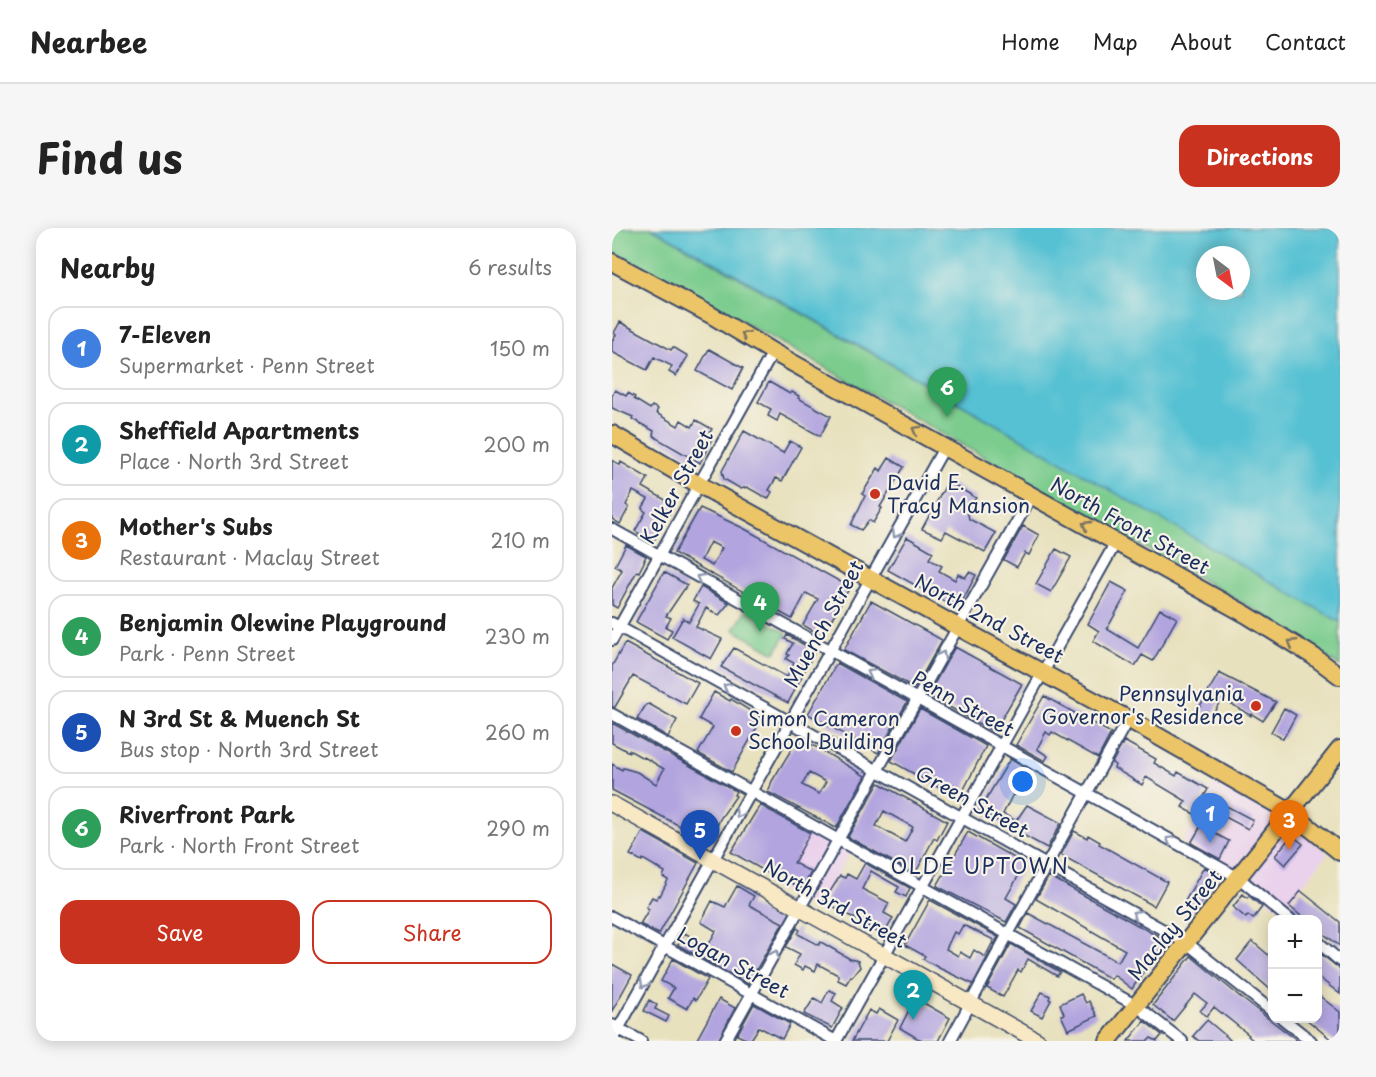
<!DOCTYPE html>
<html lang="en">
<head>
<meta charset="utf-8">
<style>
	:root { --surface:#fff; --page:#f6f6f6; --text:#222; --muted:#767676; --line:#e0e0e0; --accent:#c8321e }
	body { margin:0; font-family:"Playpen Sans",sans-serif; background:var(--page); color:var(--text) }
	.controls { position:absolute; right:18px; bottom:18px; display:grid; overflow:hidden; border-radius:12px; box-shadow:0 3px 15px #0003 }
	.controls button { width:54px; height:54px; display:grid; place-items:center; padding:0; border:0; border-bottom:2px solid var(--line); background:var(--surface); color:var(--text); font:30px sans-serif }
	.compass { position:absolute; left:584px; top:18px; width:54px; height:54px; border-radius:50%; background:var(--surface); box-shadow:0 3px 15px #0003; rotate:148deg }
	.you { position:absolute; left:411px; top:554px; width:21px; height:21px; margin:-15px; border:4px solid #fff; border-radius:50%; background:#1a73e8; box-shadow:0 0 0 9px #1a73e833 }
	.badge { display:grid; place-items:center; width:39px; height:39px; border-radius:50%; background:var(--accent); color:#fff; font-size:20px; font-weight:700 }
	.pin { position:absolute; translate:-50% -50px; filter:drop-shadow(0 2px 3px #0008) }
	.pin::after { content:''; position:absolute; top:32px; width:21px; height:18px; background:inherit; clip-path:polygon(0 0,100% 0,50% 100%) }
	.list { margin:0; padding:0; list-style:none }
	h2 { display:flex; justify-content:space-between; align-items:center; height:78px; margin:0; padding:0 24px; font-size:26px }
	h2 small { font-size:20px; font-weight:400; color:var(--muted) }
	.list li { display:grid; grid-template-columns:39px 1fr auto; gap:18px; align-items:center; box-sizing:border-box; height:84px; margin:0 12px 12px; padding:0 12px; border:2px solid var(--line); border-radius:18px }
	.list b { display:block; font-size:22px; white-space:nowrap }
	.list p { margin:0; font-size:20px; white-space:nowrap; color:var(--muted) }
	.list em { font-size:20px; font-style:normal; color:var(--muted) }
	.actions { display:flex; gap:12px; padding:18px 24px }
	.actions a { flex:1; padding:14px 0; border:2px solid var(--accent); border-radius:18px; text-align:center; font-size:21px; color:var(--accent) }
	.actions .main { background:var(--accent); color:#fff }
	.map { position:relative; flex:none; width:728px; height:813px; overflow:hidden; border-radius:18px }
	header { display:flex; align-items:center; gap:36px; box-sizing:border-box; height:84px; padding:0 30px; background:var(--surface); border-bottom:2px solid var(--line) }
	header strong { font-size:28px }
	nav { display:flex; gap:33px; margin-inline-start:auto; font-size:21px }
	.intro { display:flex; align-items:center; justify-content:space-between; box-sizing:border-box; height:144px; padding:0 36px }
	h1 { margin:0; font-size:42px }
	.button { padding:15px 27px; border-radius:18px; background:var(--accent); color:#fff; font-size:21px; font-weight:700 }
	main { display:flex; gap:36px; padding:0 36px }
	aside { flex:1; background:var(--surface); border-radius:18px; box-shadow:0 3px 15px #0003 }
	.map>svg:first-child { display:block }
	.built { fill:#ead1ec }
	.green { fill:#7bcc8e; stroke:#4b7e76; stroke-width:1.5 }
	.water { fill:#57c1d3; stroke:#397898; stroke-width:1.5; fill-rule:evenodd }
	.building { fill:#b2a5df; fill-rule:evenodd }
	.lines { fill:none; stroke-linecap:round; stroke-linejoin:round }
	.minor-casing { stroke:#3a4a6c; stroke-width:14 }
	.secondary-casing { stroke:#3a4a6c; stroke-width:18 }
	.primary-casing { stroke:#3a4a6c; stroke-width:20 }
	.minor { stroke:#fff; stroke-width:10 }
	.secondary { stroke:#f8e8c3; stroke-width:15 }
	.primary { stroke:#edc569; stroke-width:16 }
	.oneway { stroke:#797263 }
	.oneway2 { stroke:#8d97ae }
	.poi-dot { fill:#c8321e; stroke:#f7f3e8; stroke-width:2 }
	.labels { text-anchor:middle; stroke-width:4.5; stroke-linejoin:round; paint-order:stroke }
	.poi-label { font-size:20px; fill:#1b2f5e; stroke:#f7f3e8; text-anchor:start }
	.street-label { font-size:20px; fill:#1b2f5e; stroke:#f7f3e8 }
	.neighbourhood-label { font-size:21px; letter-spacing:1.5px; fill:#1b2f5e; stroke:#f7f3e8 }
</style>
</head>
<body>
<header>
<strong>Nearbee</strong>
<nav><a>Home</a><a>Map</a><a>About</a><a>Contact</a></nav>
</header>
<div class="intro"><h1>Find us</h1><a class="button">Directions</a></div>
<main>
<aside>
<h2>Nearby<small>6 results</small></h2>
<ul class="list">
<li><span class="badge" style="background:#3f7fe0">1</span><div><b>7-Eleven</b><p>Supermarket · Penn Street</p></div><em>150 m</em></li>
<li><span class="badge" style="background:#0f9aa8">2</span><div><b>Sheffield Apartments</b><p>Place · North 3rd Street</p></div><em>200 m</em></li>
<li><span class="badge" style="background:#e8710a">3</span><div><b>Mother's Subs</b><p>Restaurant · Maclay Street</p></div><em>210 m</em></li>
<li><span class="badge" style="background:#2e9e5b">4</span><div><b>Benjamin Olewine Playground</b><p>Park · Penn Street</p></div><em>230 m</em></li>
<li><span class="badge" style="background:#1a4fb4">5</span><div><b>N 3rd St &amp; Muench St</b><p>Bus stop · North 3rd Street</p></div><em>260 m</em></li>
<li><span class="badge" style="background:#2e9e5b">6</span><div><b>Riverfront Park</b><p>Park · North Front Street</p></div><em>290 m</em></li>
</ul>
<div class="actions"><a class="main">Save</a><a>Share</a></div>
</aside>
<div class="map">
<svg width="728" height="813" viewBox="0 0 728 813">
	<rect width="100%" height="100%" fill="#f7f3e8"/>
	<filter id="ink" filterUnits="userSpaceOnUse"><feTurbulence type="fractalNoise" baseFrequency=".0167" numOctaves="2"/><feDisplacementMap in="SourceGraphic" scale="12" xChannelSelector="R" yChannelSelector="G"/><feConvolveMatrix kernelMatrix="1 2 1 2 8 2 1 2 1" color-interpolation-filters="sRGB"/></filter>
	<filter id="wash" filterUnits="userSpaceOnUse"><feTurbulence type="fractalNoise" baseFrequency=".008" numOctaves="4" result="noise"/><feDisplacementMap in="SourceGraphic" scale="24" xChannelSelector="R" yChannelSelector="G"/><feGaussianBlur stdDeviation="1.35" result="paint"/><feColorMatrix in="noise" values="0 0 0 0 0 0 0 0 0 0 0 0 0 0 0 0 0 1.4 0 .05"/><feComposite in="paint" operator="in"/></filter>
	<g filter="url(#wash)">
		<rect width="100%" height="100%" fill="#e8e1be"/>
		<path class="built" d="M604,551L659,582L716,625L671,682L571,614Z
			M202,599L240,620L205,682L167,661Z"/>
		<path class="green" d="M0,0H40L720,388L728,394V438L660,392L594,354L155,107L0,24Z
			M134,382L175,405L163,425L122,402Z"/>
		<path class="water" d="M40,0H728V394L116,42ZM593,27H629V63H593Z"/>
		<g id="blocks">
			<path class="building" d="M8,94L59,122L61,119L76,128L64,148L57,144L60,138L42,129L35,142L0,124V113L4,107L2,105Z
				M97,121L131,140L120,162L85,143Z
				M157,154L178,166L180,164L187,168L186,170L219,188L208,208L168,186L165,193L156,188L159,181L146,174Z
				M3,162L14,168L16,165L23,169L22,171L38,181L40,178L46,181L44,185L66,198L69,192L80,199L84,192L100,201L95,209L100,211L88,235L46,211L41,207L42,203L20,191L21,189L0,180V168Z
				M132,203L171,225L178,213L189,219L170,253L164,250L157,262L160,264L156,271L135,259L129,261L112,251L110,243Z
				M277,230L292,239L268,279L270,280L261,295L257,292L249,302L239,297L253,268L250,266L266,240L269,243Z
				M0,232L8,237L9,234L36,250L31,259L62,277L41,314L23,303L34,284L30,281L36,271L21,263L14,277L17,279L8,296L0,291Z
				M336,253L364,270L355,282L357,291L384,305L373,324L334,303L330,310L310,301Z
				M88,280L131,300L238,359L210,408L191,397L206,371L194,365L180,391L62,325ZM98,314L110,320L100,338L89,332Z
				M411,298L427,307L417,327L413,325L405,339L392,332Z
				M295,309L321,324L317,331L330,338L327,343L343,352L346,346L353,350L357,344L364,347L346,381L276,342Z
				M14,317L34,328L32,332H33L27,344L25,343L5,380L0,377V360L10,342L3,338Z
				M444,321L459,329L439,364L424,356Z
				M52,344L75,357L54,388L59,390L54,399L60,402L55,411L24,394Z
				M499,354L516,363L495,401L526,420L548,381L565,390L541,433L530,427L523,438L481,413L487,403L476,396Z
				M89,359L117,375L107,387L94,380L84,399L110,411L99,431L60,409L71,390L77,394L87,376L81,373Z
				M259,373L330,412L303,460L232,422Z
				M175,407L203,423L176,475L109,439L122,420L175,449L182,435L174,431L177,427L175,426L181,415L173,411Z
				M13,415L86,455L74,476L21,448L3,479H0V438Z
				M343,419L410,456L382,504L316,467Z
				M225,435L295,474L266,525L196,486Z
				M607,445L664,474L651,493L640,486L639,488L610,470L598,491L584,485Z
				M102,464L118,473L119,471L150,490L120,544L86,525L101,499L87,491Z
				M432,468L499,505L486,530L440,504L438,507L434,504L425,521L436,528L433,533L404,517Z
				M37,476L65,492L56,509L25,491L34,477Z
				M672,480L684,487L671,511L659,504Z
				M308,481L374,518L347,571L279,533Z
				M0,495L124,563L122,567L124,568L108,591L98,614L0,562V536L10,542L11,540L25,544L44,556L52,541L32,529L31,530L17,522V524L0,515Z
				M187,509L253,548L224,600L156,564L160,553ZM197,545L214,554L207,566L190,557Z
				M512,513L544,531L542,535L564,548L566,544L596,561L582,586L570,579L574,573L534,549L530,557L502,540L503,537L500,535Z
				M398,531L413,540L405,554L407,556L405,559L407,561L403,567L401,566L391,586L404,593L415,577L449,595L435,620L367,583Z
				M267,555L335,593L325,612L322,610L303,646L236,609ZM272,583L301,599L293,614L264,598Z
				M605,573L641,592L636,601L600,582Z
				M148,577L198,605L182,635L199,644L190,661L173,651L172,654L119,624Z
				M589,598L617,613L608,631L579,615Z
				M462,603L475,610L476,607L488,614L487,616L555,654L542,678L449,627Z
				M31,604L86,635L47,706L28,696L37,681L34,679L40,669L44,671L46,667L48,668L56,652L51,649L53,644L31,631L30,633L18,627Z
				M356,604L413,636L394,670L404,676L394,694L325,658Z
				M680,607L691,616L673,637L663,628Z
				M253,635L298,660L294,669L284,664L287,659L259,643L250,661L277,675L272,685L281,690L271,708L254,697L212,673L228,648L233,650L235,646L244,651Z
				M592,639L605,646L593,671L592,670L584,684L571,677Z
				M437,648L556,714L549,726L546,724L538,738L536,737L520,761L502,747L499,751L408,700L416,685L506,734L513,722L424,671Z
				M125,658L142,668L137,677L171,695L136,756L66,717L73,705L95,719L104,703L89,694L100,673L113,679Z
				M689,663L728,694V718L705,701V692H694L677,678Z
				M631,666L635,670L637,668L650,679L641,691L636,687L634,690L621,679Z
				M318,672L386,709L361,756L329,741L311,731L313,728L293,717ZM351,697L382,712L373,729L362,722L358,730L348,724L346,728L334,721L342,704L346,706Z
				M185,700L188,702L186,706L207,717L209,714L238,731L246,733L248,739L240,749L239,748L234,756L226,752V747L206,736L203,743L193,738L191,742L182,737L188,726L174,719Z
				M640,713L660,730V763L625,732Z
				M399,716L448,744L445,748L416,731L409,744L406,742L391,769L375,760Z
				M705,723L728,741V766L705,748Z
				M579,728L632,772L686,813H642L636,808L637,807L602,779L595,788L588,783L595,775L583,766L561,793L541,777Z
				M61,731L96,751L84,772L81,770L75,781L56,770L62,760L49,753Z
				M0,736L20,747L0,783Z
				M217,762L224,765L220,773L231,780L220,800L192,786L202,770L210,775Z
				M430,764L438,768L437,771L439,772L430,789L419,783Z
				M469,766L474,775L477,773L485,788L456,802L449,787L452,786L448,776Z
				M705,766L728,784V809L724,813H721L693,790H705Z
				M303,770L338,790L326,813H313L305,810L288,800Z
				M107,771L123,780L106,813H84Z
				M37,772L45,777L43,781L57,788L54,794L32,783Z
				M142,776L178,796L170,811L147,799L138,813L125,807Z
				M267,781L286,792L275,813H240L257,782L264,786Z
				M595,792L614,808L619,813H587L581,808Z
				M532,793L550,807L545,813L539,810L536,813H516Z"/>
		</g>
	</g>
	<g filter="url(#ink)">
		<use href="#blocks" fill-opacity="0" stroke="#3a4a6c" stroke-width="1.5"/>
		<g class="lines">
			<defs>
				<path id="minor" d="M0,301L627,650L678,692
					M0,395L575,715L660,783
					M0,412L161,124
					M0,486L525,778L570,813
					M0,689L224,813
					M706,714L728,733
					M670,790L699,813
					M0,797L29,813
					M0,812L333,218
					M113,813L420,267
					M224,813L504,314
					M338,813L396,706L516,491"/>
				<path id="secondary" d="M0,576L426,813"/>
				<path id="primary" d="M0,34L99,87L161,124L635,387L701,428L728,448
					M0,206L77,251L346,399L516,491L678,584L728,624
					M496,813L728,521"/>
			</defs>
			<use href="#minor" class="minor-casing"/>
			<use href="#secondary" class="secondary-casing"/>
			<use href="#primary" class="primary-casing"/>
			<use href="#minor" class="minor"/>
			<use href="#secondary" class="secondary"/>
			<use href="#primary" class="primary"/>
		</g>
		<defs><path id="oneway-chevron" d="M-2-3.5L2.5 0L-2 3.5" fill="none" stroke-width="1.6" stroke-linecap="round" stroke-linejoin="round" transform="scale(1.5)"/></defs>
		<g class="oneway">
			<use href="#oneway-chevron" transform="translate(133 107) rotate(-149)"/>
			<use href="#oneway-chevron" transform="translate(304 202) rotate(-151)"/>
			<use href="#oneway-chevron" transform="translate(474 297) rotate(-150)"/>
			<use href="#oneway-chevron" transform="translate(680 415) rotate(-148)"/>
		</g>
		<g class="oneway2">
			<use href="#oneway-chevron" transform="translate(284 306) rotate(119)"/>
			<use href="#oneway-chevron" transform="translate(88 350) rotate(-151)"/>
			<use href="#oneway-chevron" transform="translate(330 427) rotate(-61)"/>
			<use href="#oneway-chevron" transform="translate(259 445) rotate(-151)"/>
			<use href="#oneway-chevron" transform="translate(115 459) rotate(-151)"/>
			<use href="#oneway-chevron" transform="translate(127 586) rotate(119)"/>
			<use href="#oneway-chevron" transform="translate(558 612) rotate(-151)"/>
			<use href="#oneway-chevron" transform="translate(524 686) rotate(-151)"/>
			<use href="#oneway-chevron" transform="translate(163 726) rotate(-61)"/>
			<use href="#oneway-chevron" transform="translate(32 756) rotate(119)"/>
		</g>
	</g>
	<g class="poi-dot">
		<circle cx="263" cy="266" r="6"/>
		<circle cx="644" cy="478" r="6"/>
		<circle cx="124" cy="503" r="6"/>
	</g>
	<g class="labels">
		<g class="poi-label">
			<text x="275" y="262">David E.<tspan x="275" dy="23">Tracy Mansion</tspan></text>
			<text x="632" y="473" text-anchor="end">Pennsylvania<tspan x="632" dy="23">Governor's Residence</tspan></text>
			<text x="136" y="498">Simon Cameron<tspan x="136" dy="23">School Building</tspan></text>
		</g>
		<g class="street-label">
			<text transform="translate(65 259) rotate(-61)" y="7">Kelker Street</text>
			<text transform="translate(518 298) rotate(29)" y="7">North Front Street</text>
			<text transform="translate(377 391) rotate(28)" y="7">North 2nd Street</text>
			<text transform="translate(212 396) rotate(-61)" y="7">Muench Street</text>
			<text transform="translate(351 476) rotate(29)" y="7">Penn Street</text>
			<text transform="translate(360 574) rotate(29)" y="7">Green Street</text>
			<text transform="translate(223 676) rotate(29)" y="7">North 3rd Street</text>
			<text transform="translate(563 697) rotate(-51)" y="7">Maclay Street</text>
			<text transform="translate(121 735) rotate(29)" y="7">Logan Street</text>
		</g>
		<g class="neighbourhood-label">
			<text x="368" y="646">OLDE UPTOWN</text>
		</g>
	</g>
</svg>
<div class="controls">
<button>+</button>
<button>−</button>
</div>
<svg class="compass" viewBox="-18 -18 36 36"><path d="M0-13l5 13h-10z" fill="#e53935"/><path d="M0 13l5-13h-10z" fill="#767676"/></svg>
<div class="you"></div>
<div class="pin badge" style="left:598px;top:615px;background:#3f7fe0">1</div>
<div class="pin badge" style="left:301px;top:792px;background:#0f9aa8">2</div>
<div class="pin badge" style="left:677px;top:622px;background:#e8710a">3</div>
<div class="pin badge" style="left:148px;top:404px;background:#2e9e5b">4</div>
<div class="pin badge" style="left:88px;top:632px;background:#1a4fb4">5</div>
<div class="pin badge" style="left:335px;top:189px;background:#2e9e5b">6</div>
</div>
</main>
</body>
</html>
